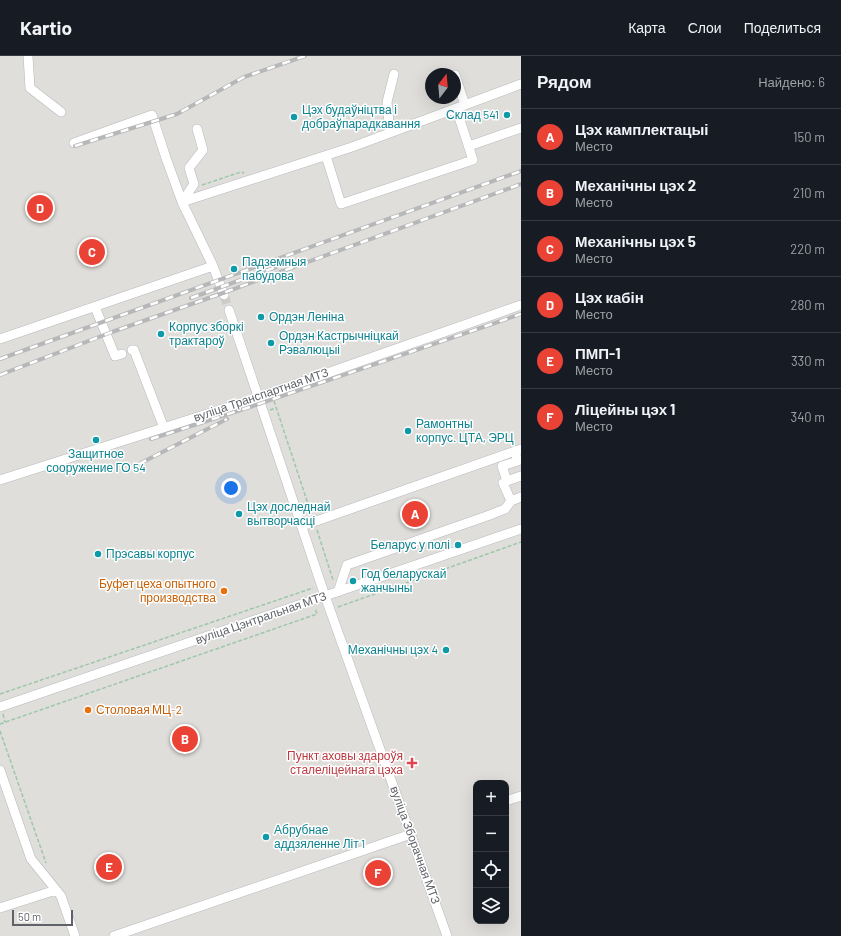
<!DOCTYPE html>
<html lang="ru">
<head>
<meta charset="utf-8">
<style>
	:root { --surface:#171b24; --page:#242831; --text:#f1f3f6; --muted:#9ea1a6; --line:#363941; --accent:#ea4335 }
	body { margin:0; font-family:Barlow,sans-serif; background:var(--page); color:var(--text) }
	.controls { position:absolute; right:12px; bottom:12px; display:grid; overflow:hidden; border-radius:8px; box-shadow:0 4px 16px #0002 }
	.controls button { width:36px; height:36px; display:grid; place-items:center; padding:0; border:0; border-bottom:1px solid var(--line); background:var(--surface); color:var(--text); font:20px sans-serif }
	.compass { position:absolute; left:425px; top:12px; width:36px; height:36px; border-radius:50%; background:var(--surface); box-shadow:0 4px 16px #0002; rotate:16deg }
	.scale { position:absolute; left:12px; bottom:10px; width:61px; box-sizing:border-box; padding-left:4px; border:2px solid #5f6368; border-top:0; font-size:11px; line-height:14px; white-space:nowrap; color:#5f6368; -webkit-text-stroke:3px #fff; paint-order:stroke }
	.you { position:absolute; left:231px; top:432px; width:14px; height:14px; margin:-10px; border:3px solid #fff; border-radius:50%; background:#1a73e8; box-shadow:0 0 0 6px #1a73e833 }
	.badge { display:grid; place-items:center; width:26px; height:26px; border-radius:50%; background:var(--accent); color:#fff; font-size:13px; font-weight:700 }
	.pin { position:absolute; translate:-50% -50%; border:2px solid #fff; box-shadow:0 1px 4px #0006 }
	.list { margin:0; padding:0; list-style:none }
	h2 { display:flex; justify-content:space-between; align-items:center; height:52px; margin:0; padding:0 16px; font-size:17px }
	h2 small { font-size:13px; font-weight:400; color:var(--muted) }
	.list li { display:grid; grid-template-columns:26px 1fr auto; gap:12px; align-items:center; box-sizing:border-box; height:56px; padding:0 16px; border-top:1px solid var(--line) }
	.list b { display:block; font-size:15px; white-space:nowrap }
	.list p { margin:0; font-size:13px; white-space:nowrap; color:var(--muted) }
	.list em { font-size:13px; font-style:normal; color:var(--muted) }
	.icon { flex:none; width:22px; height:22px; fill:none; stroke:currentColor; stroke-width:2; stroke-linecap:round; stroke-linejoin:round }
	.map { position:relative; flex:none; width:521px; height:880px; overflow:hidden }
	header { display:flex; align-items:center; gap:24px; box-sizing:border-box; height:56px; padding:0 20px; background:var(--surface); border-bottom:1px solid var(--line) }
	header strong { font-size:19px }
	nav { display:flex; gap:22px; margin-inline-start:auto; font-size:14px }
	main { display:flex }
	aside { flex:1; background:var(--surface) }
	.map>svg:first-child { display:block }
	.industrial { fill:#e0deda; fill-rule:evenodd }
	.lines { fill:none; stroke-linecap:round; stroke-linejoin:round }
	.minor-tunnel { stroke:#ccccc8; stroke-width:9; stroke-dasharray:9 4.5; stroke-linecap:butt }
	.minor-casing { stroke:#b5b8bc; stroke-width:10 }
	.path { stroke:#9cc7a9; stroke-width:1.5; stroke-dasharray:4 2; stroke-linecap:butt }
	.minor { stroke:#fff; stroke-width:9 }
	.rail-casing { stroke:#b6b7b8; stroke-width:4 }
	.rail { stroke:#fff; stroke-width:2.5; stroke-dasharray:8; stroke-linecap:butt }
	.culture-dot { fill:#0f9aa8; stroke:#fff; stroke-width:1.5 }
	.food-dot { fill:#e8710a; stroke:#fff; stroke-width:1.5 }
	.health-dot { fill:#e0444e; stroke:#fff; stroke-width:1.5 }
	.labels { text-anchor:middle; stroke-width:3; stroke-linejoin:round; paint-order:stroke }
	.culture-label { font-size:12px; fill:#0d838f; stroke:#fff; text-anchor:start }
	.street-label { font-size:12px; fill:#5f6368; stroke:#fff }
	.food-label { font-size:12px; fill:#c56008; stroke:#fff; text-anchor:end }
	.health-label { font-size:12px; fill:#be3a42; stroke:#fff; text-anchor:end }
</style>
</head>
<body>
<header>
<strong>Kartio</strong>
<nav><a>Карта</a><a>Слои</a><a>Поделиться</a></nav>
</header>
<main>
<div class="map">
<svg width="521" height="880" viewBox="0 0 521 880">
	<rect width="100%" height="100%" fill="#f1efe8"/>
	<path class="industrial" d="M0,0H521V880H0ZM431,18H455V42H431ZM476,727H506V865H476Z"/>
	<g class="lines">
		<path class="minor-tunnel" d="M224,239L229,254"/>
		<defs>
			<path id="minor" d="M28,0L30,32L61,56
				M455,19L465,49
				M390,77L387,46L394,18
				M74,87L152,59L166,102L182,146
				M469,90L521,72
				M326,100L341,148L473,104L456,52
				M182,146L194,128L189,112L203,94L197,73
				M224,239L213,210L182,146L352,91L521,28
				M95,251L115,300L122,298
				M229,254L325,540L447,880
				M0,283L213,210
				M132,294H134L164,372
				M515,396L518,405L502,410L507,425L503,427L511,445L521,441
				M0,424L248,345L521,249
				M507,425L521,420
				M302,470L521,393
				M338,536L347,509L487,460L505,453L511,445
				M0,651L521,473
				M0,714L31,803L61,840L75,880
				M506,745L521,740
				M0,852L56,834
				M114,880L411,778"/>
		</defs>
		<use href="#minor" class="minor-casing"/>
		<path class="path" d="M202,129L241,116L244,117
			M274,345L311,457
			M270,354L276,352
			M317,474L333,524
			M338,551L521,486
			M0,638L313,532
			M3,658L5,666
			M0,668L317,558L315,552
			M0,675L46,807"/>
		<use href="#minor" class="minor"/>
		<defs>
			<path id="rail" d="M75,90L177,58L244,21L305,0
				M191,242L276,211
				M0,303L521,115
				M0,319L112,276L223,237L521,128
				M151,383L250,351L521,258
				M139,408L227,363"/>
		</defs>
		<use href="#rail" class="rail-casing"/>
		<use href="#rail" class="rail"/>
	</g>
	<g class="culture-dot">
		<circle cx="507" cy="59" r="4"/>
		<circle cx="294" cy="61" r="4"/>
		<circle cx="234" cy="213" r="4"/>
		<circle cx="261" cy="261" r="4"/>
		<circle cx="161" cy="278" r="4"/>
		<circle cx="271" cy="287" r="4"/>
		<circle cx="408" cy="375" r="4"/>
		<circle cx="96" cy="384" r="4"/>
		<circle cx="239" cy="458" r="4"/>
		<circle cx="458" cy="489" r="4"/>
		<circle cx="98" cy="498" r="4"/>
		<circle cx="353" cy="525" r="4"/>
		<circle cx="446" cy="594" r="4"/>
		<circle cx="266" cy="781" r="4"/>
	</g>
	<g class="food-dot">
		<circle cx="224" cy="535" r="4"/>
		<circle cx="88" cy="654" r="4"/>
	</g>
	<path class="health-dot" d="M410 701h4v4h4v4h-4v4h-4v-4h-4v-4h4z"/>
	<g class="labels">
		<g class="culture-label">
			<text x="302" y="58">Цэх будаўніцтва і<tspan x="302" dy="14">добраўпарадкавання</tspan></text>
			<text x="499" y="63" text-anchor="end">Склад 541</text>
			<text x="242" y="210">Падземныя<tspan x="242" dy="14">пабудова</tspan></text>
			<text x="269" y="265">Ордэн Леніна</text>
			<text x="169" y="275">Корпус зборкі<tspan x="169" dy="14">трактароў</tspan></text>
			<text x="279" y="284">Ордэн Кастрычніцкай<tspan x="279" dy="14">Рэвалюцыі</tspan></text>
			<text x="416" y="372">Рамонтны<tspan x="416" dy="14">корпус. ЦТА, ЭРЦ</tspan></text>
			<text x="96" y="402" text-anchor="middle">Защитное<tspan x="96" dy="14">сооружение ГО 54</tspan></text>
			<text x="247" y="455">Цэх доследнай<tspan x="247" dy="14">вытворчасці</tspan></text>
			<text x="450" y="493" text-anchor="end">Беларус у полі</text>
			<text x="106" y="502">Прэсавы корпус</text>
			<text x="361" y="522">Год беларускай<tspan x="361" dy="14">жанчыны</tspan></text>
			<text x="438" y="598" text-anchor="end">Механічны цэх 4</text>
			<text x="274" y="778">Абрубнае<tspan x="274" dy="14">аддзяленне Літ 1</tspan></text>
		</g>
		<g class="street-label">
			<text transform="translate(261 339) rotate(-19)" y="4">вуліца Транспартная МТЗ</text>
			<text transform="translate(261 562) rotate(-19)" y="4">вуліца Цэнтральная МТЗ</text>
			<text transform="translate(415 789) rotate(70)" y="4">вуліца Зборачная МТЗ</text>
		</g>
		<g class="food-label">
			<text x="216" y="532">Буфет цеха опытного<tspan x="216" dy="14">производства</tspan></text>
			<text x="96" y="658" text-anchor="start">Столовая МЦ-2</text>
		</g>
		<g class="health-label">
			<text x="403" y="704">Пункт аховы здароўя<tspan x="403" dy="14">сталеліцейнага цэха</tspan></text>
		</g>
	</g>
</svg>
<div class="controls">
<button>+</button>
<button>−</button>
<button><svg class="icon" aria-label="locate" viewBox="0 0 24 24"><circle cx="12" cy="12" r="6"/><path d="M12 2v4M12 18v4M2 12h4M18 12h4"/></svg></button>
<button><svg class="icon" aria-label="layers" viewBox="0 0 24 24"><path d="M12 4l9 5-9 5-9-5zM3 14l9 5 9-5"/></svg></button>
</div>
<svg class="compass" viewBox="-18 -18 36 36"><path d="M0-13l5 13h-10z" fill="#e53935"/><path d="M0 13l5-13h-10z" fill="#9ea1a6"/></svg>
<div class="scale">50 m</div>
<div class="you"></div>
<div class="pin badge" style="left:415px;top:458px">A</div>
<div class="pin badge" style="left:185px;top:683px">B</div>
<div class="pin badge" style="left:92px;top:196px">C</div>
<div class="pin badge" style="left:40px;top:152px">D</div>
<div class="pin badge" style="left:109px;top:811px">E</div>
<div class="pin badge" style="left:378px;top:817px">F</div>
</div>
<aside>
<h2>Рядом<small>Найдено: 6</small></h2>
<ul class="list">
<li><span class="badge">A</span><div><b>Цэх камплектацыі</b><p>Место</p></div><em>150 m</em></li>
<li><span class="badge">B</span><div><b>Механічны цэх 2</b><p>Место</p></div><em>210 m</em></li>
<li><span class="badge">C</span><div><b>Механічны цэх 5</b><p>Место</p></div><em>220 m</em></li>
<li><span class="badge">D</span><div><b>Цэх кабін</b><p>Место</p></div><em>280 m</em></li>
<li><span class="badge">E</span><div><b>ПМП-1</b><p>Место</p></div><em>330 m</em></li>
<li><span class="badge">F</span><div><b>Ліцейны цэх 1</b><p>Место</p></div><em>340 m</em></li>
</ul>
</aside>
</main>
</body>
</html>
